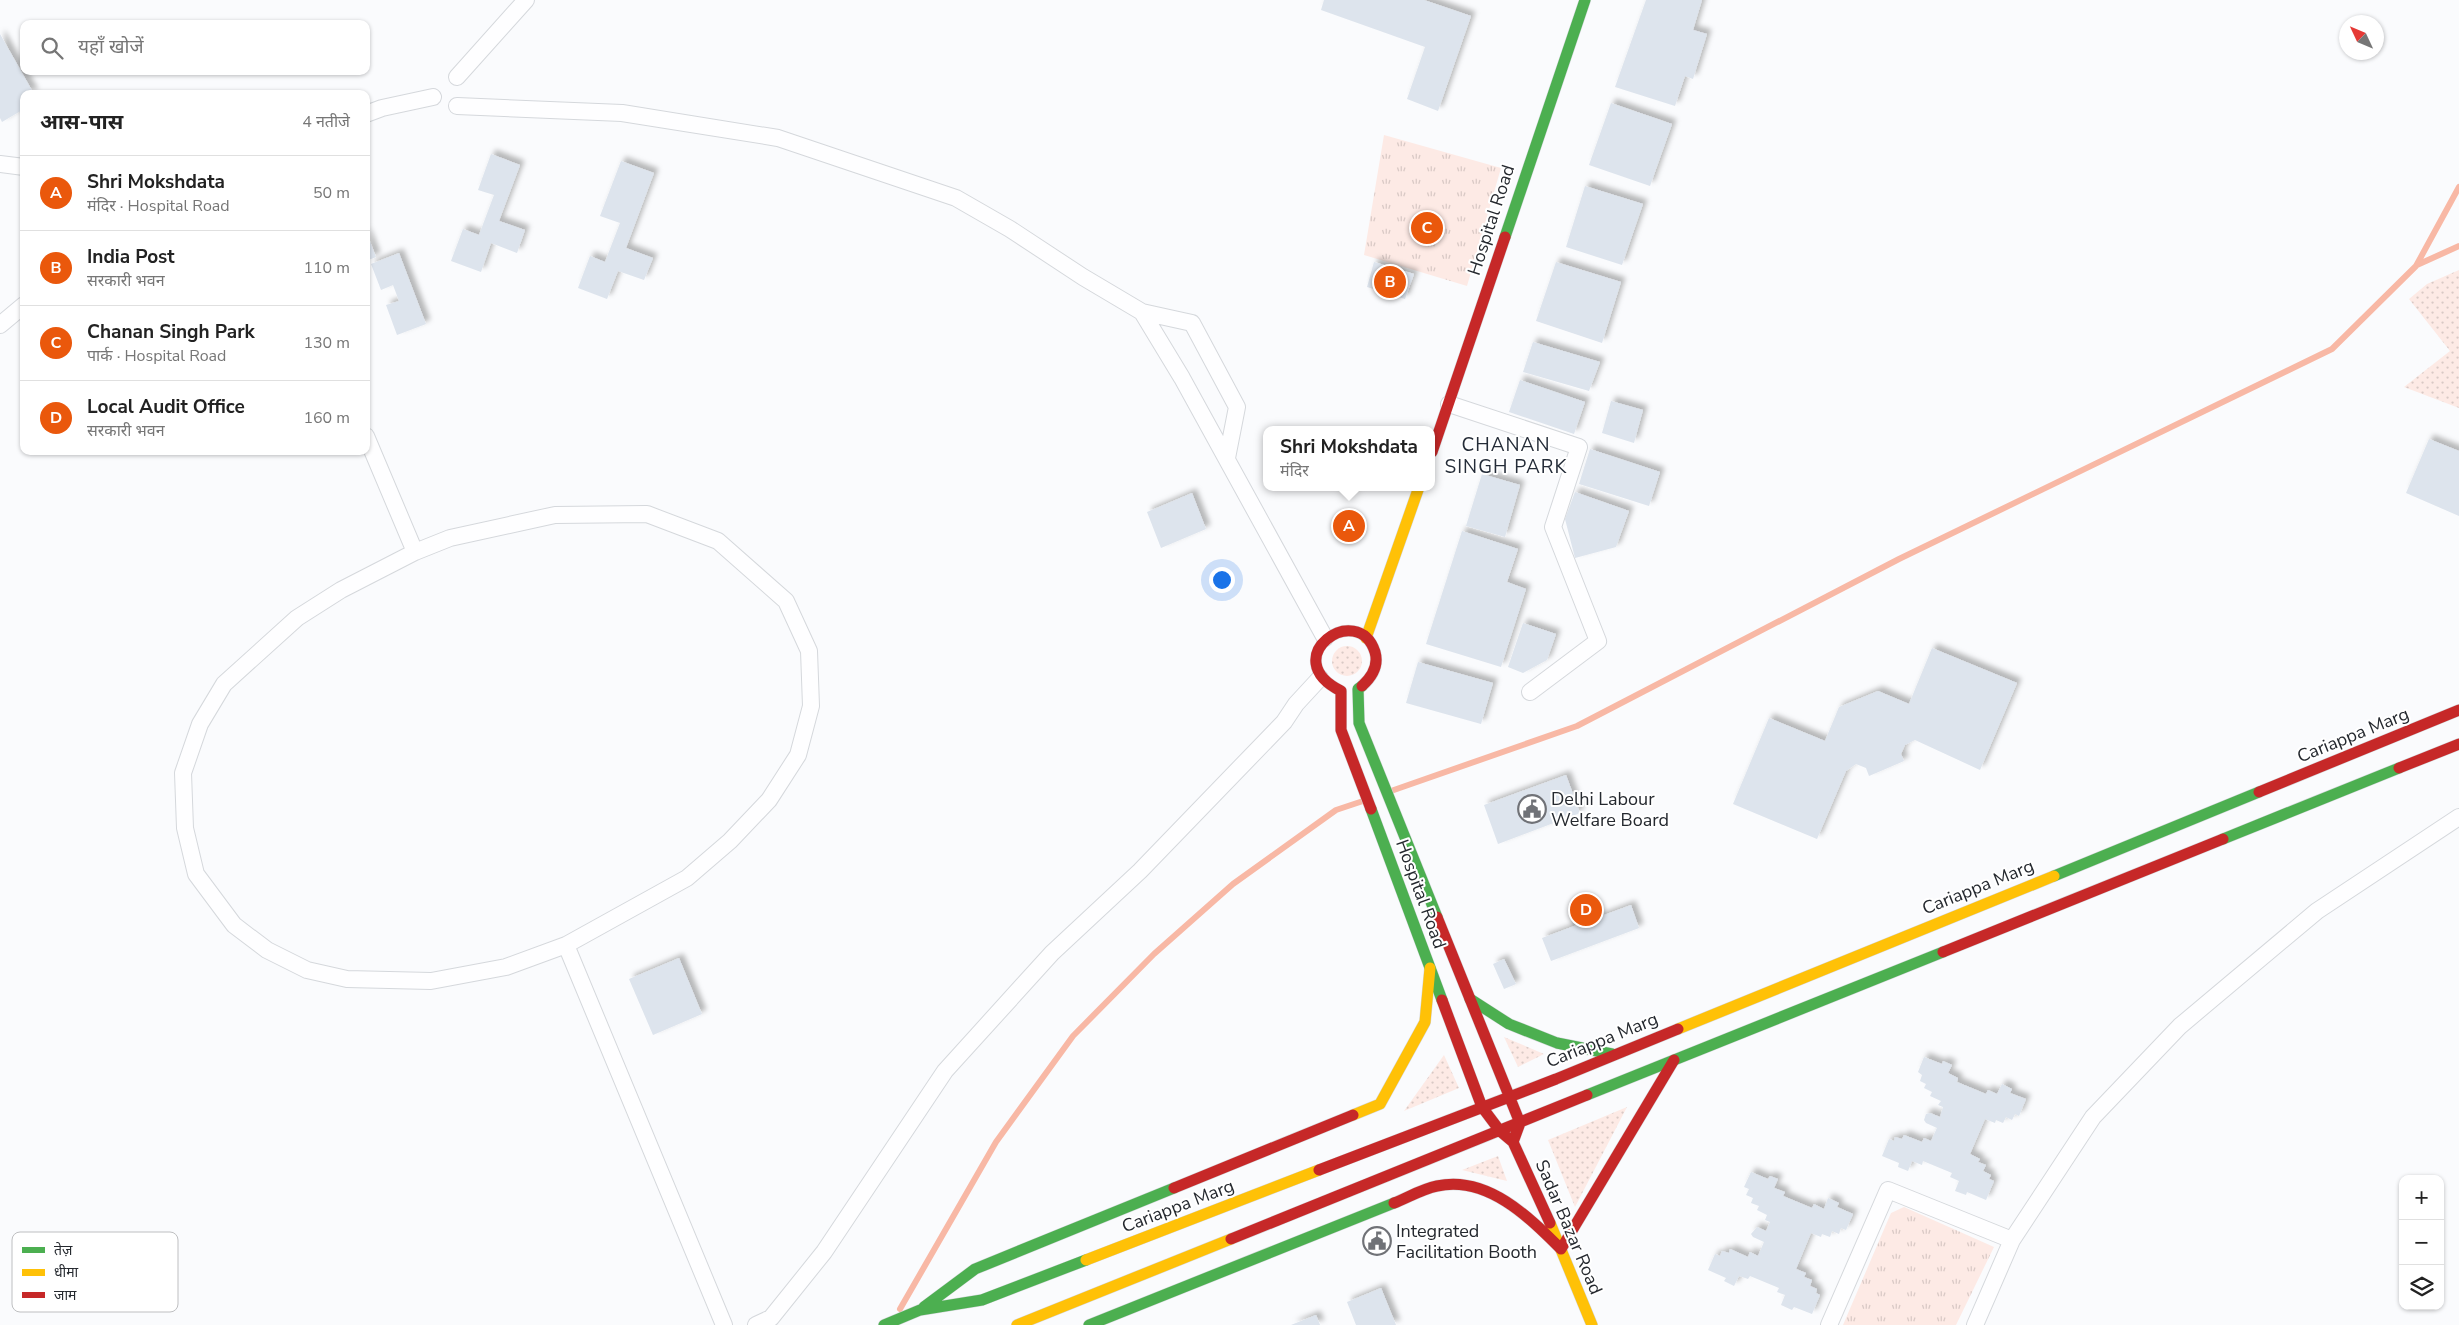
<!DOCTYPE html>
<html lang="hi">
<head>
<meta charset="utf-8">
<style>
	:root { --surface:#fff; --page:#f6f6f6; --text:#222; --muted:#767676; --line:#e0e0e0; --accent:#ea580c }
	body { margin:0; font-family:"Nunito Sans","Noto Sans Devanagari",sans-serif; background:var(--page); color:var(--text) }
	.controls { position:absolute; right:15px; bottom:15px; display:grid; overflow:hidden; border-radius:10px; box-shadow:0 1px 4px #0004 }
	.controls button { width:45px; height:45px; display:grid; place-items:center; padding:0; border:0; border-bottom:1px solid var(--line); background:var(--surface); color:var(--text); font:25px sans-serif }
	.compass { position:absolute; left:2339px; top:15px; width:45px; height:45px; border-radius:50%; background:var(--surface); box-shadow:0 1px 4px #0004; rotate:314deg }
	.you { position:absolute; left:1221px; top:579px; width:18px; height:18px; margin:-12px; border:4px solid #fff; border-radius:50%; background:#1a73e8; box-shadow:0 0 0 8px #1a73e833 }
	.badge { display:grid; place-items:center; width:32px; height:32px; border-radius:50%; background:var(--accent); color:#fff; font-size:16px; font-weight:700 }
	.pin { position:absolute; translate:-50% -50%; border:2px solid #fff; box-shadow:0 1px 5px #0006 }
	.popup { position:absolute; left:1263px; top:426px; width:172px; height:65px; box-sizing:border-box; display:grid; place-content:center; border-radius:10px; background:var(--surface); filter:drop-shadow(0 1px 4px #0005); font-size:16px; white-space:nowrap; color:var(--muted) }
	.popup b { font-size:19px; color:var(--text) }
	.popup::after { content:''; position:absolute; left:50%; top:100%; margin-left:-10px; border:10px solid transparent; border-top-color:var(--surface) }
	.list { margin:0; padding:0; list-style:none }
	h2 { display:flex; justify-content:space-between; align-items:center; height:65px; margin:0; padding:0 20px; font-size:21px }
	h2 small { font-size:16px; font-weight:400; color:var(--muted) }
	.list li { display:grid; grid-template-columns:32px 1fr auto; gap:15px; align-items:center; box-sizing:border-box; height:75px; padding:0 20px; border-top:1px solid var(--line) }
	.list b { display:block; font-size:19px; white-space:nowrap }
	.list p { margin:0; font-size:16px; white-space:nowrap; color:var(--muted) }
	.list em { font-size:16px; font-style:normal; color:var(--muted) }
	.icon { flex:none; width:28px; height:28px; fill:none; stroke:currentColor; stroke-width:2; stroke-linecap:round; stroke-linejoin:round }
	.map { position:relative; flex:none; width:2459px; height:1325px; overflow:hidden }
	.search { position:absolute; background:var(--surface); box-shadow:0 1px 4px #0004; left:20px; top:20px; width:350px; height:55px; display:flex; align-items:center; gap:12px; box-sizing:border-box; padding:0 18px; border-radius:10px; color:var(--muted); font-size:19px }
	.panel { position:absolute; background:var(--surface); box-shadow:0 1px 4px #0004; left:20px; top:90px; width:350px; height:365px; border-radius:10px }
	.map>svg:first-child { display:block }
	.grass { fill:url(#grass-dots) }
	.park { fill:url(#park-tufts) }
	.lines { fill:none; stroke-linecap:round; stroke-linejoin:round }
	.stream { stroke:#f8b8a5; stroke-width:6 }
	.building { fill:#dde4ed; filter:url(#shadow) }
	.street-casing { stroke:#d5d8dc; stroke-width:18 }
	.fast-casing { stroke:#d5d8dc; stroke-width:12 }
	.slow-casing { stroke:#d5d8dc; stroke-width:12 }
	.jam-casing { stroke:#d5d8dc; stroke-width:12 }
	.street { stroke:#fefeff; stroke-width:16 }
	.fast { stroke:#4caf50; stroke-width:11 }
	.slow { stroke:#ffc107; stroke-width:11 }
	.jam { stroke:#c62828; stroke-width:11 }
	.labels { text-anchor:middle; stroke-width:4; stroke-linejoin:round; paint-order:stroke }
	.street-label { font-size:18px; fill:#25292f; stroke:#fff }
	.poi-label { font-size:18px; fill:#25292f; stroke:#fff; text-anchor:start }
	.neighbourhood-label { font-size:19px; letter-spacing:1px; fill:#242c38; stroke:#fff }
	.key { fill:#fff; stroke:#bebfc1; stroke-width:1 }
	.key-label { font-size:14px; fill:#25292f }
</style>
</head>
<body>
<div class="map">
<svg width="2459" height="1325" viewBox="0 0 2459 1325">
	<defs>
		<pattern id="grass-dots" width="8" height="8" patternUnits="userSpaceOnUse" patternTransform="scale(1.25)"><rect width="8" height="8" fill="#fdeae5"/><path d="M2 2h.1M6 6h.1" fill="none" stroke="#d9c9c5" stroke-width="1.8" stroke-linecap="round"/></pattern>
		<pattern id="park-tufts" width="24" height="20" patternUnits="userSpaceOnUse" patternTransform="scale(1.25)"><rect width="24" height="20" fill="#fdeae5"/><path d="M3 7l-1-3M5 7V3M7 7l1-3M15 17l-1-3M17 17v-4M19 17l1-3" fill="none" stroke="#d9c9c5"/></pattern>
		<filter id="shadow"><feDropShadow dx="4.5" dy="-4.5" stdDeviation="2.5" flood-color="#0004"/></filter>
	</defs>
	<rect width="100%" height="100%" fill="#fafbfd"/>
	<path class="grass" d="M2459,270V408L2404,387L2450,351L2409,299L2427,284Z
		M1332 661a15 15 0 1 1 30 0a15 15 0 1 1-30 0Z
		M1504,1037L1544,1054L1518,1067Z
		M1444,1055L1459,1088L1404,1111Z
		M1627,1107L1575,1207L1548,1140Z
		M1498,1156L1507,1181L1462,1170Z"/>
	<path class="park" d="M1384,135L1501,168L1467,286L1364,255Z
		M1904,1207L1994,1247L1956,1325H1843L1891,1213Z"/>
	<g class="lines">
		<path class="stream" d="M2417,265L2459,246
			M1391,791L1577,726L1899,559L2332,349L2416,266L2459,187
			M900,1309L996,1142L1073,1036L1154,954L1233,884L1336,810L1363,801"/>
	</g>
	<path class="building" d="M1324,0H1424L1471,16L1438,111L1407,99L1425,47L1321,10Z
		M1646,0H1702L1693,30L1707,34L1693,79L1685,76L1675,106L1615,87Z
		M0,34L34,94H24V109L2,122L0,118Z
		M1611,103L1672,124L1650,186L1589,165Z
		M491,154L520,165L499,221L525,230L517,253L491,243L481,272L451,261L463,229L479,235L494,195L478,190Z
		M621,161L654,173L626,248L653,258L644,280L618,271L607,299L578,288L590,256L605,262L620,223L600,216Z
		M1585,186L1643,204L1622,265L1566,247Z
		M366,231L376,257L366,261Z
		M399,253L426,324L397,335L386,305L399,301L393,285L381,290L371,264Z
		M1374,262L1414,274L1405,299L1367,287Z
		M1556,262L1621,282L1602,343L1536,321Z
		M1533,342L1600,362L1589,391L1523,372Z
		M1520,380L1585,402L1574,434L1509,412Z
		M1611,401L1643,410L1634,443L1602,433Z
		M2429,439L2459,451V516L2406,493Z
		M1590,449L1660,472L1649,506L1579,484Z
		M1482,474L1520,485L1505,537L1466,526Z
		M1575,492L1629,511L1616,547L1575,558L1565,519Z
		M1192,493L1206,529L1161,548L1147,512Z
		M1462,531L1518,549L1507,582L1526,589L1501,667L1426,644Z
		M1523,623L1556,634L1547,660L1523,673L1508,667Z
		M1932,648L2017,683L1980,770L1915,740L1905,745L1901,754L1904,761L1869,776L1866,768L1856,764L1846,771L1817,839L1733,804L1769,718L1825,741L1839,707L1878,691L1909,704Z
		M1418,662L1493,683L1481,724L1406,703Z
		M1566,775L1580,813L1498,844L1484,805Z
		M1631,905L1639,928L1551,961L1542,938Z
		M679,958L702,1014L653,1035L629,979Z
		M1504,959L1516,984L1504,989L1493,964Z
		M1924,1057L1942,1064L1943,1061L1952,1065L1948,1073L1958,1078L1957,1082L1986,1094L1988,1090L1997,1094L2002,1084L2012,1089L2010,1093L2026,1099L2019,1116L2015,1114L2012,1120L2006,1117L2003,1123L1996,1120L1995,1123L1985,1119L1970,1154L1980,1159L1978,1162L1986,1165L1983,1171L1991,1175L1989,1179L1994,1181L1986,1200L1967,1192L1966,1195L1955,1191L1959,1181L1950,1177L1952,1173L1923,1161L1922,1165L1912,1161L1908,1171L1898,1167L1899,1163L1882,1156L1889,1139L1894,1141L1895,1137L1902,1139L1904,1135L1922,1142L1924,1138L1931,1141L1937,1128L1926,1123L1924,1120L1926,1114L1930,1113L1940,1117L1943,1107L1938,1105L1941,1101L1930,1096L1932,1092L1924,1088L1926,1084L1920,1081L1922,1075L1918,1072Z
		M1751,1172L1768,1179L1770,1176L1778,1179L1774,1188L1785,1192L1783,1196L1812,1208L1814,1204L1824,1209L1828,1198L1839,1203L1837,1207L1853,1214L1846,1230L1841,1228L1839,1234L1832,1231L1830,1237L1822,1234L1821,1237L1811,1233L1796,1269L1806,1273L1804,1277L1812,1280L1810,1286L1817,1289L1816,1293L1820,1295L1812,1314L1794,1307L1792,1310L1781,1305L1785,1295L1777,1292L1779,1288L1750,1276L1748,1279L1739,1276L1734,1286L1724,1281L1726,1278L1708,1270L1715,1254L1720,1256L1722,1251L1729,1253L1730,1249L1748,1257L1750,1252L1758,1256L1764,1242L1753,1237L1751,1234L1757,1227L1766,1231L1770,1222L1765,1220L1767,1215L1757,1210L1759,1206L1751,1203L1753,1198L1746,1195L1749,1189L1744,1187Z
		M1381,1288L1396,1325H1356L1347,1302Z
		M1316,1315L1320,1325H1291Z"/>
	<g class="lines">
		<defs>
			<path id="street" d="M457,77L526,0
				M457,106L622,113L778,138L956,198L1010,229L1083,277L1142,312L1182,378L1325,638
				M366,114L382,108L433,97
				M0,164L24,167
				M1142,312L1192,323L1237,407L1227,458
				M0,325L24,305
				M1449,404L1579,447L1553,527L1598,641L1530,692
				M366,436L415,552
				M647,514L718,541L786,601L809,651L811,706L798,755L769,800L730,841L687,878L566,945L506,967L431,981L347,979L307,970L267,950L234,925L196,874L185,828L183,773L200,724L224,684L297,618L341,590L415,552L450,538L555,515Z
				M566,945L724,1325
				M756,1325L771,1318L824,1252L945,1071L1052,953L1140,871L1284,722L1296,704L1320,678
				M1829,1325L1888,1190L2012,1240
				M1975,1325L2012,1240L2093,1117L2180,1026L2317,911L2459,817"/>
			<path id="fast" d="M1505,237L1585,0
				M1362,686L1358,689L1359,723L1437,917
				M1371,809L1442,1000
				M2223,839L2399,768
				M2054,876L2259,792
				M1470,999L1509,1024L1557,1043L1612,1054
				M1587,1095L1943,952
				M924,1307L975,1269L1174,1188
				M884,1325L920,1310L982,1300L1086,1260
				M1089,1325L1394,1203"/>
			<path id="slow" d="M1366,638L1419,487
				M1678,1029L2054,876
				M1353,1115L1380,1104L1425,1022L1430,968
				M1550,1223L1592,1325
				M1086,1260L1319,1170
				M1017,1325L1231,1239"/>
			<path id="jam" d="M1432,452L1505,237
				M1362,686C1372,677 1379,666 1375,652C1358,599 1275,658 1341,691V730L1371,809
				M2399,768L2459,744
				M2259,792L2459,710
				M1437,917L1520,1123L1513,1142
				M1943,952L2223,839
				M1442,1000L1482,1107L1500,1131L1513,1142L1550,1223
				M1319,1170L1556,1079L1678,1029
				M1174,1188L1353,1115
				M1394,1203C1407,1198 1422,1189 1437,1186C1487,1175 1529,1217 1561,1249L1674,1060
				M1231,1239L1587,1095"/>
		</defs>
		<use href="#street" class="street-casing"/>
		<use href="#fast" class="fast-casing"/>
		<use href="#slow" class="slow-casing"/>
		<use href="#jam" class="jam-casing"/>
		<use href="#street" class="street"/>
		<use href="#fast" class="fast"/>
		<use href="#slow" class="slow"/>
		<use href="#jam" class="jam"/>
	</g>
	<defs>
		<symbol id="civic-ring" viewBox="-11 -11 22 22"><circle r="9.5" fill="#fff" stroke="#707277" stroke-width="1.5"/><path d="M-.6-6.5H3V-4.5H.6V-3L4-1V1h2V6H-6V1h2V-1L-.6-3ZM-1.2 2.5V6h2.4V2.5Z" fill="#707277"/></symbol>
	</defs>
	<g fill-rule="evenodd">
		<use href="#civic-ring" x="1516" y="793" width="32" height="32"/>
		<use href="#civic-ring" x="1361" y="1225" width="32" height="32"/>
	</g>
	<g class="labels">
		<g class="street-label">
			<text transform="translate(1491 220) rotate(-72)" y="6">Hospital Road</text>
			<text transform="translate(2353 735) rotate(-22)" y="6">Cariappa Marg</text>
			<text transform="translate(1978 887) rotate(-22)" y="6">Cariappa Marg</text>
			<text transform="translate(1421 894) rotate(70)" y="6">Hospital Road</text>
			<text transform="translate(1602 1040) rotate(-22)" y="6">Cariappa Marg</text>
			<text transform="translate(1178 1206) rotate(-21)" y="6">Cariappa Marg</text>
			<text transform="translate(1569 1227) rotate(67)" y="6">Sadar Bazar Road</text>
		</g>
		<g class="poi-label">
			<text x="1551" y="805">Delhi Labour<tspan x="1551" dy="21">Welfare Board</tspan></text>
			<text x="1396" y="1237">Integrated<tspan x="1396" dy="21">Facilitation Booth</tspan></text>
		</g>
		<g class="neighbourhood-label">
			<text x="1506" y="451">CHANAN<tspan x="1506" dy="22">SINGH PARK</tspan></text>
		</g>
	</g>
	<rect x="12" y="1232" width="166" height="80" rx="8" class="key"/>
	<rect x="22" y="1247" width="23" height="6" fill="#4caf50"/>
	<rect x="22" y="1269" width="23" height="7" fill="#ffc107"/>
	<rect x="22" y="1292" width="23" height="6" fill="#c62828"/>
	<g class="key-label">
		<text x="54" y="1255">तेज़</text>
		<text x="54" y="1277">धीमा</text>
		<text x="54" y="1300">जाम</text>
	</g>
</svg>
<div class="controls">
<button>+</button>
<button>−</button>
<button><svg class="icon" aria-label="layers" viewBox="0 0 24 24"><path d="M12 4l9 5-9 5-9-5zM3 14l9 5 9-5"/></svg></button>
</div>
<svg class="compass" viewBox="-18 -18 36 36"><path d="M0-13l5 13h-10z" fill="#e53935"/><path d="M0 13l5-13h-10z" fill="#767676"/></svg>
<div class="you"></div>
<div class="pin badge" style="left:1349px;top:526px">A</div>
<div class="popup"><b>Shri Mokshdata</b>मंदिर</div>
<div class="pin badge" style="left:1390px;top:282px">B</div>
<div class="pin badge" style="left:1427px;top:228px">C</div>
<div class="pin badge" style="left:1586px;top:910px">D</div>
<div class="search"><svg class="icon" aria-label="search" viewBox="0 0 24 24"><circle cx="10" cy="10" r="6"/><path d="M15 15l6 6"/></svg>यहाँ खोजें</div>
<section class="panel">
<h2>आस-पास<small>4 नतीजे</small></h2>
<ul class="list">
<li><span class="badge">A</span><div><b>Shri Mokshdata</b><p>मंदिर · Hospital Road</p></div><em>50 m</em></li>
<li><span class="badge">B</span><div><b>India Post</b><p>सरकारी भवन</p></div><em>110 m</em></li>
<li><span class="badge">C</span><div><b>Chanan Singh Park</b><p>पार्क · Hospital Road</p></div><em>130 m</em></li>
<li><span class="badge">D</span><div><b>Local Audit Office</b><p>सरकारी भवन</p></div><em>160 m</em></li>
</ul>
</section>
</div>
</body>
</html>
